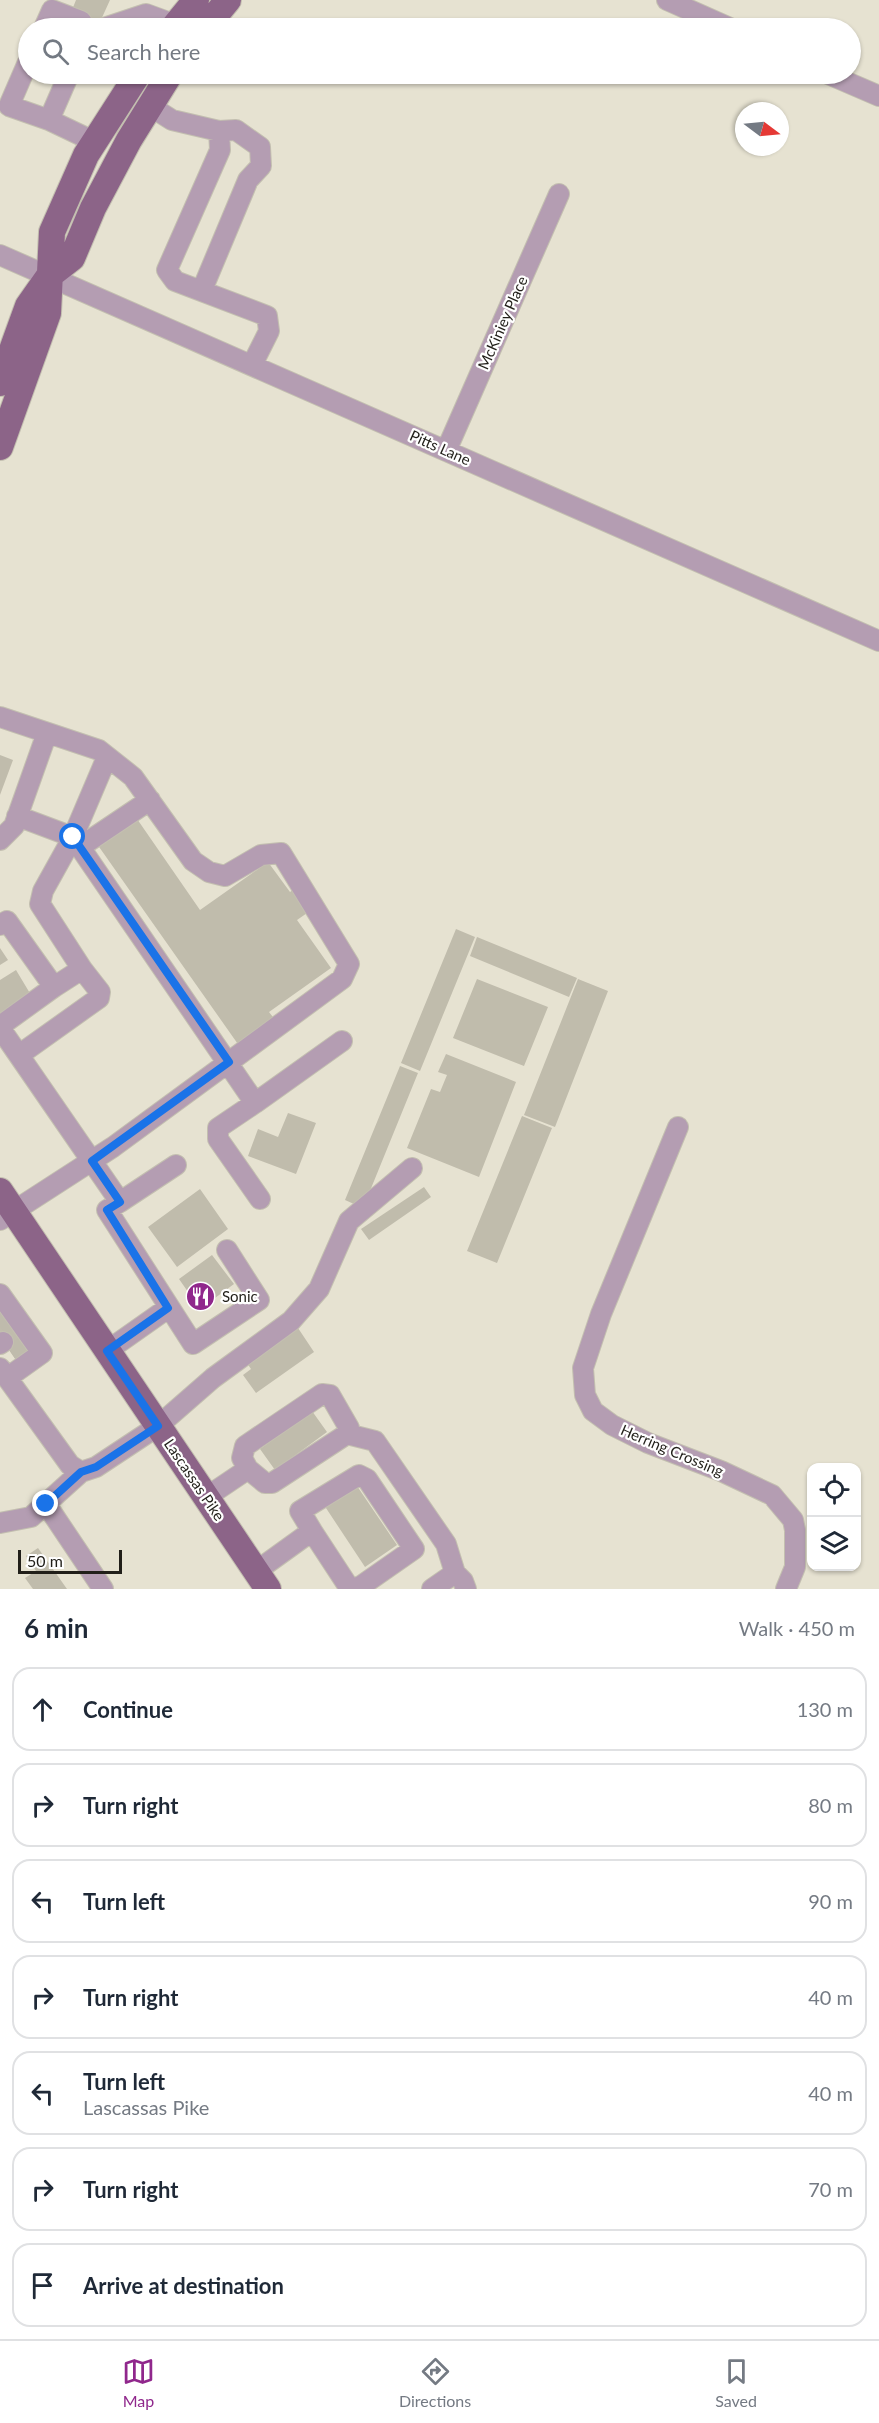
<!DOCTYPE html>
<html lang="en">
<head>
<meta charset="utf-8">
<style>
	:root { --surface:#fff; --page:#f2f2f3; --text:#1f2937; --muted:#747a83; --line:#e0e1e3; --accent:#90278c }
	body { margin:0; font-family:Lato,sans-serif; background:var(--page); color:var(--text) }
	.controls { position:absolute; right:18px; bottom:18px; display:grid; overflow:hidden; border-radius:12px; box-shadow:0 2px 4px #0004 }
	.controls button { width:54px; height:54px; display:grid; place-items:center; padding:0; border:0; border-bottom:2px solid var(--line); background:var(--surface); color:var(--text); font:30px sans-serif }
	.compass { position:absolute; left:735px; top:102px; width:54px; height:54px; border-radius:50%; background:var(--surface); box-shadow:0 2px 4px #0004; rotate:106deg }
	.scale { position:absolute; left:18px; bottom:15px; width:104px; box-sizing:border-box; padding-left:6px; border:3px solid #211f19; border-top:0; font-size:16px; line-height:21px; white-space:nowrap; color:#211f19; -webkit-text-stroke:4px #fff; paint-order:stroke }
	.stop { position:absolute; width:18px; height:18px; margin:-14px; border:4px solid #1a73e8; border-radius:50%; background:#fff }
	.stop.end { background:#1a73e8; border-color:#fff; box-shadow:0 2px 6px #0008 }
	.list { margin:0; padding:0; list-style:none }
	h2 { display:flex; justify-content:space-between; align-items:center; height:78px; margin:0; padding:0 24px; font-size:26px }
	h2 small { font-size:20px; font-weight:400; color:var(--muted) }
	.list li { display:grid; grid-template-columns:39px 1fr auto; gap:18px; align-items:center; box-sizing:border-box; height:84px; margin:0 12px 12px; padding:0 12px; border:2px solid var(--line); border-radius:18px }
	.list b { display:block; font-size:22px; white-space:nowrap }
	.list p { margin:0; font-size:20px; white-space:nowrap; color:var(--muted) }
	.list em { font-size:20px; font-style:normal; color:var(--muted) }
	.icon { flex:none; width:33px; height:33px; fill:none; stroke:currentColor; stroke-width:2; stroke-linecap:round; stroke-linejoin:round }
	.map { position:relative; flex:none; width:879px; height:1589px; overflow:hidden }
	.search { position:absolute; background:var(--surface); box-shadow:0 2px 4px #0004; left:18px; right:18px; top:18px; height:66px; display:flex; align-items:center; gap:15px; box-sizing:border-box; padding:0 21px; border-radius:33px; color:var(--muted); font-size:22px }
	.sheet { height:750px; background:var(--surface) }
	nav { display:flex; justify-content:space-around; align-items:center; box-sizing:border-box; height:84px; border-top:2px solid var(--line); background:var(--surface); font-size:16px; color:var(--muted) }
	nav a { display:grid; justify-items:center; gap:3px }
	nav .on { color:var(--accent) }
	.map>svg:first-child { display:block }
	.building { fill:#c0bcac }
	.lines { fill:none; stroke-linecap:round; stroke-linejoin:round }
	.minor-tunnel { stroke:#bfbbac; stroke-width:20; stroke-dasharray:20 10; stroke-linecap:butt }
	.minor-casing { stroke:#c3bfb0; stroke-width:22 }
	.major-casing { stroke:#c3bfb0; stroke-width:28 }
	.minor { stroke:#b49db2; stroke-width:20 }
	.major { stroke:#8c6488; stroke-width:26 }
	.route { stroke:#1a73e8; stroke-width:8 }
	.labels { text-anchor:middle; stroke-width:4.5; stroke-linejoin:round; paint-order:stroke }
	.street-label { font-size:15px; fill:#211f19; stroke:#fff }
	.poi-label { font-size:15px; fill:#211f19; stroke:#fff; text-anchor:start }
</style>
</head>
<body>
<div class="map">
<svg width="879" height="1589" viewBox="0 0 879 1589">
	<rect width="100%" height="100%" fill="#e6e2d1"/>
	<path class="building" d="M76,0H110L100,22L72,10Z
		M0,755L13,760L0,795Z
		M135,816L200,910L268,862L290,892L294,889L310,911L297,920L331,968L269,1012L276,1021L240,1047L97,844Z
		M456,929L475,937L420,1071L401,1063Z
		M477,937L577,978L569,997L470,956Z
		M0,948L8,960L0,965Z
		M16,970L31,995L0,1015V980Z
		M477,979L548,1007L524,1066L453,1038Z
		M578,979L608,991L555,1127L524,1115Z
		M446,1054L516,1082L479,1177L407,1148L431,1089L440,1092L447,1075L438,1072Z
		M400,1066L418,1073L363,1208L345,1200Z
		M288,1113L316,1123L296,1174L248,1156L258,1129L278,1137Z
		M522,1116L552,1128L497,1263L467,1251Z
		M424,1187L431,1197L369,1240L361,1229Z
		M200,1189L228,1229L177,1267L148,1227Z
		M212,1255L234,1284L200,1309L179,1279Z
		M0,1311L30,1355L18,1363L0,1337Z
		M298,1328L314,1352L256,1393L243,1375L251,1369L247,1363Z
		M312,1411L327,1432L275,1470L260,1449Z
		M355,1483L397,1545L365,1567L324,1505Z
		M38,1548L67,1589H33L25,1578L36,1571L26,1556Z"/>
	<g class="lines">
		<path class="minor-tunnel" d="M0,1326L7,1321
			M12,1354L24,1346"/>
		<defs>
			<path id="minor" d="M667,0L730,28
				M44,28L52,10L81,21L85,28
				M104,28L146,14L176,25
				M28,62L9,106L49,120
				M69,74L49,120L95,142
				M828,74L879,96
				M150,106L172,120L219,131L220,150L167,270L175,281L267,316L269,331L252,365
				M0,255L879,641
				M202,290L248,180L261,166L260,147L236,130L219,131
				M446,451L559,194
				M0,717L99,750L133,777L193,861L209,872L225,876L261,855L281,853L349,964L342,979L113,1147L0,1220
				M17,816L73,837L255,1103L218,1128V1139L260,1199
				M0,840L14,826L47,733
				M80,847L150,800
				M0,925L7,921L54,987
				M0,1026L54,987L82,969L40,904L43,891L73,837L107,757
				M0,1028L120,1202L107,1210L193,1344L259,1300L227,1250
				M19,1055L99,998L100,992L82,969
				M255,1103L342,1041
				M678,1127L601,1314L583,1368L585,1395L593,1411L612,1425L648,1443L721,1471L772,1495L793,1520L795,1530V1567L786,1589
				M120,1202L176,1165
				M0,1294L42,1353L7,1378
				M0,1344L3,1342
				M107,1351L168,1308
				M0,1368L70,1465L81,1472L96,1467L158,1426L213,1378L291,1321L319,1289L349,1221L412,1168
				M322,1394L330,1395L349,1428L347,1434L272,1483H265L248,1469L242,1458L245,1446Z
				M347,1434L375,1441L446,1544L455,1573
				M205,1498L248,1469
				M46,1504L103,1589
				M0,1523L31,1517L81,1472
				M312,1531L300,1511L359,1475L367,1479L414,1549L361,1586L352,1589
				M255,1572L312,1531L350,1589
				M432,1589L455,1573L463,1581L466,1589"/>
			<path id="major" d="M173,28L196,0
				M205,28L228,0
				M0,383L28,306L49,276L72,258L93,208L129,140L170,74
				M0,447L48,313L52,232L86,155L138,74
				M0,1191L268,1589"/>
		</defs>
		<use href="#minor" class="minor-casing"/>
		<use href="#major" class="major-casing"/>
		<use href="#minor" class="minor"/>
		<use href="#major" class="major"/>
	</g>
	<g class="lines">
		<path class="route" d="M46,1504L81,1472L96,1467L158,1426L107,1351L168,1308L107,1210L120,1202L92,1161L229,1062L73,837"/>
	</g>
	<defs>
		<symbol id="restaurant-disc" viewBox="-11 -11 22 22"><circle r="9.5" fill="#90278c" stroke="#fff"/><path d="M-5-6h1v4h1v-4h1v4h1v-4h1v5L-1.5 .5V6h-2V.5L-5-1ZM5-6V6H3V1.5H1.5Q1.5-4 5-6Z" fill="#fff"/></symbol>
	</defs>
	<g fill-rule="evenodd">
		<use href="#restaurant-disc" x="184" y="1280" width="33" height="33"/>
	</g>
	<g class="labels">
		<g class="street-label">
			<text transform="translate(503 323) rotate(-66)" y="5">McKiniey Place</text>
			<text transform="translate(440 448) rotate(24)" y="5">Pitts Lane</text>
			<text transform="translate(672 1451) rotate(23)" y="5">Herring Crossing</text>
			<text transform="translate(194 1480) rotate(56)" y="5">Lascassas Pike</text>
		</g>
		<g class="poi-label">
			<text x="222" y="1302">Sonic</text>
		</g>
	</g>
</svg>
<div class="controls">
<button><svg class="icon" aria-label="locate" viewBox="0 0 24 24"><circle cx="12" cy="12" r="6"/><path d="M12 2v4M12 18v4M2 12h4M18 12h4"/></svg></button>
<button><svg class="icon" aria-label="layers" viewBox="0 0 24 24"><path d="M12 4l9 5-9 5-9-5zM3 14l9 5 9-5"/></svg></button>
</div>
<svg class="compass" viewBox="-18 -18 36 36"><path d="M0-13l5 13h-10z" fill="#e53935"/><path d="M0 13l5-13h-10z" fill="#747a83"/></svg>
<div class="scale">50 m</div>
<div class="stop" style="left:73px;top:837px"></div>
<div class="stop end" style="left:46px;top:1504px"></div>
<div class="search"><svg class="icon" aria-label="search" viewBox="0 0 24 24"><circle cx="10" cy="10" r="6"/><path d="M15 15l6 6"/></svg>Search here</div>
</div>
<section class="sheet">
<h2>6 min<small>Walk · 450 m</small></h2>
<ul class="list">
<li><svg class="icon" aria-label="ahead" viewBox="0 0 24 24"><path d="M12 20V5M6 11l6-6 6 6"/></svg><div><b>Continue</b></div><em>130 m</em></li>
<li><svg class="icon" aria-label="right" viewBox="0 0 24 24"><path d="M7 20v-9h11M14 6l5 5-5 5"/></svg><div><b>Turn right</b></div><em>80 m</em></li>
<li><svg class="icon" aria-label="left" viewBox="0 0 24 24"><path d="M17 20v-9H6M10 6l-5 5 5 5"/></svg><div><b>Turn left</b></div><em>90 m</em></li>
<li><svg class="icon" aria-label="right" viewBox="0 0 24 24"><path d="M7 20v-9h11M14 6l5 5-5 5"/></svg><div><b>Turn right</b></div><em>40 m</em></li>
<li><svg class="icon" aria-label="left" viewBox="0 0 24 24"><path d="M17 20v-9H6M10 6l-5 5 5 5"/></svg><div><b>Turn left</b><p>Lascassas Pike</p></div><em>40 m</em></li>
<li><svg class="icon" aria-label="right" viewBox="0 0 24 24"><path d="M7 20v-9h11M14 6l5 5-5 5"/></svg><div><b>Turn right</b></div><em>70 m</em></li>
<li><svg class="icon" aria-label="arrive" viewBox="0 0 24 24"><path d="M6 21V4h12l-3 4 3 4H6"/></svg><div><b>Arrive at destination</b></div></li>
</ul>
</section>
<nav>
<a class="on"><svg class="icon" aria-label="map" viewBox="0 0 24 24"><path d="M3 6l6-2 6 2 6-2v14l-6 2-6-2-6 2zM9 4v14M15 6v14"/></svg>Map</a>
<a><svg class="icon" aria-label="directions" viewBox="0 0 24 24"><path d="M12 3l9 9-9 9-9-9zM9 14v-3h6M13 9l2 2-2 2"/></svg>Directions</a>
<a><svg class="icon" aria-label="saved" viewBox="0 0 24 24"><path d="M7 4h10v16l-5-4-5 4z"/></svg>Saved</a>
</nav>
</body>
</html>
